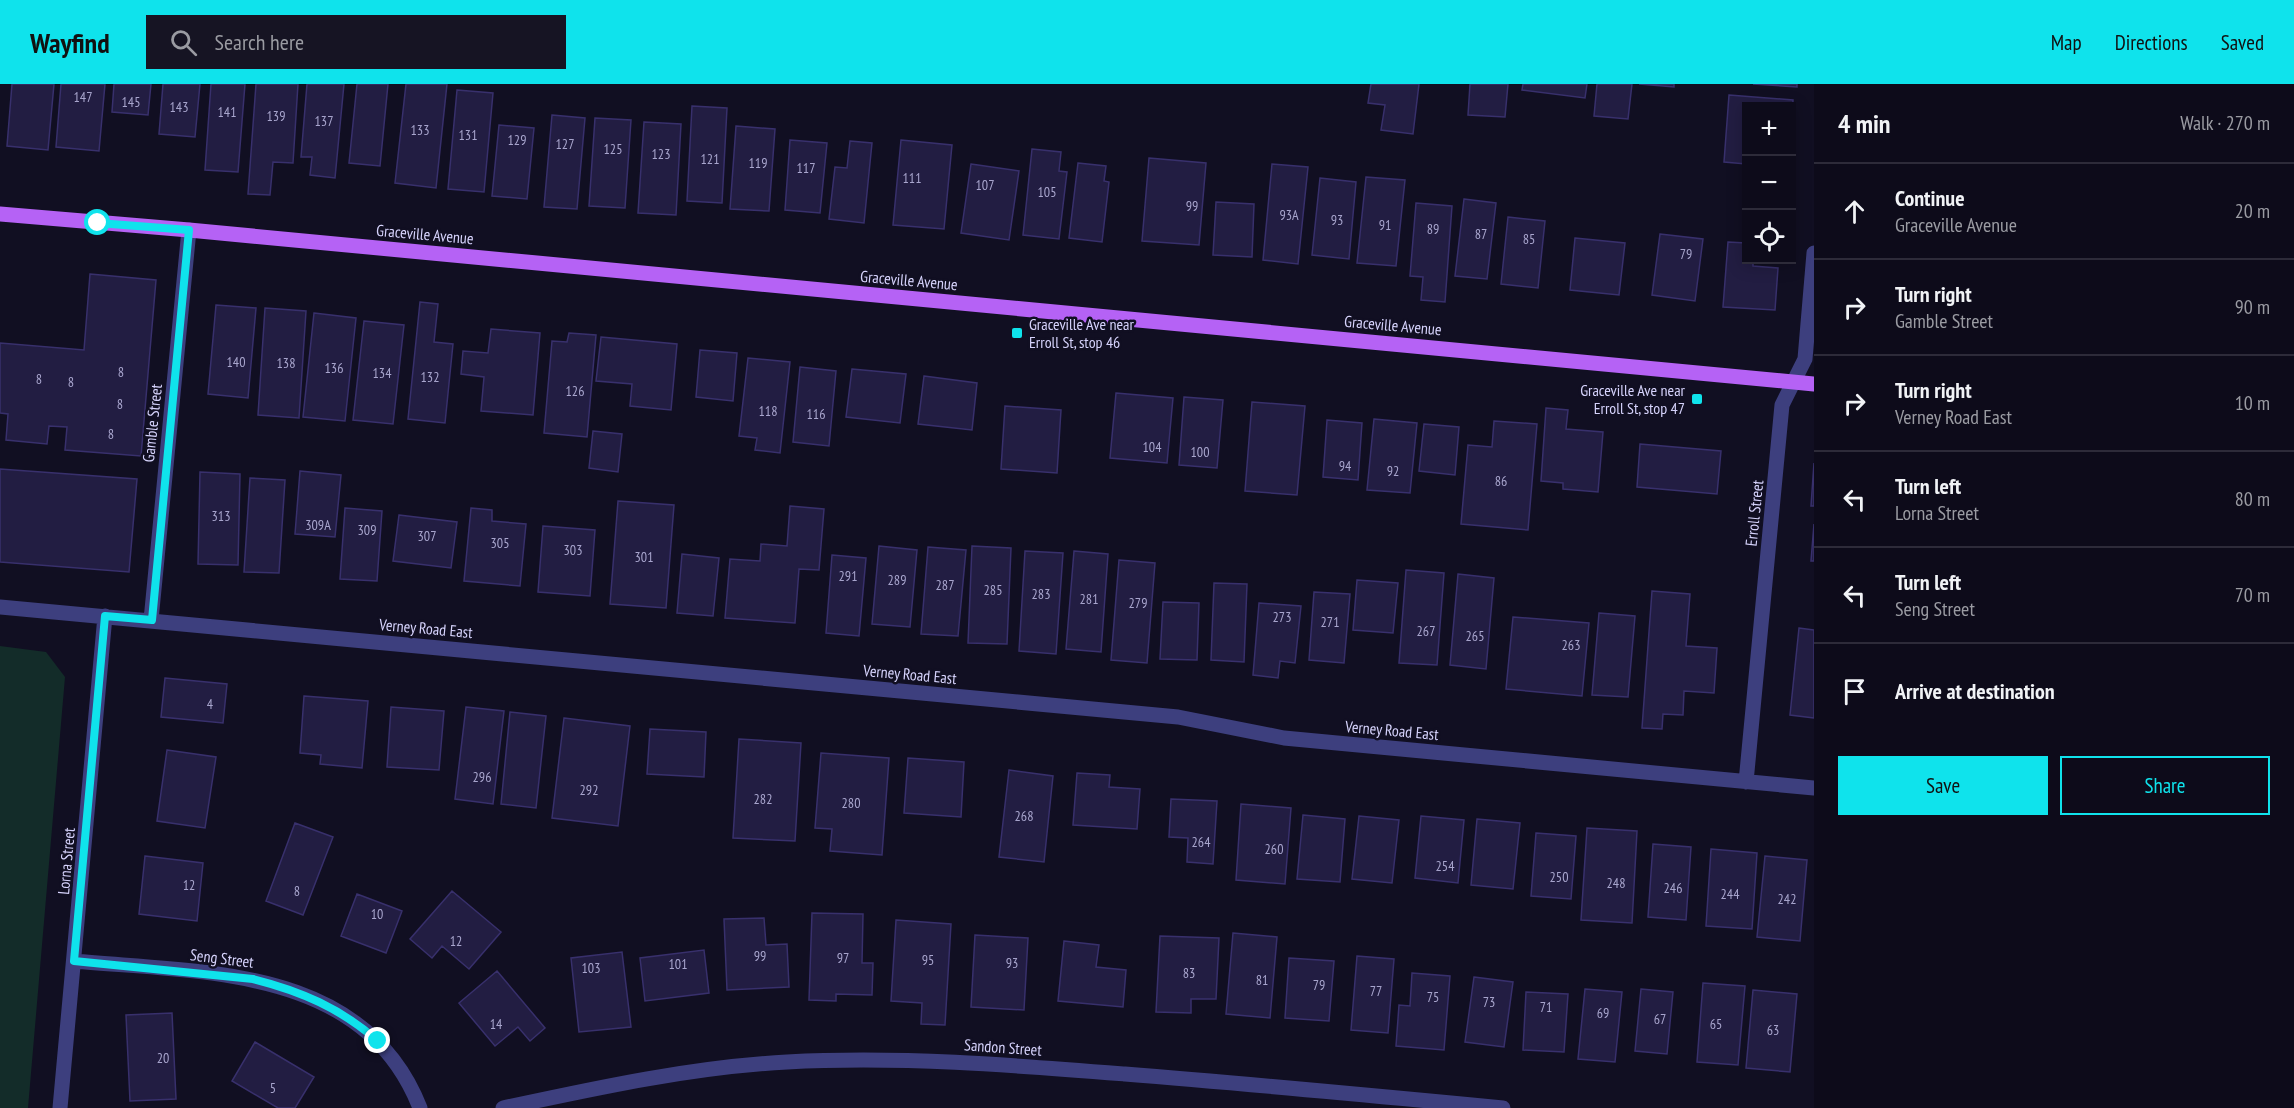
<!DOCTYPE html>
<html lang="en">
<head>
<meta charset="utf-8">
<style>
	:root { --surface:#0d0b1a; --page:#161423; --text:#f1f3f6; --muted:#9a9ba2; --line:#2d2b39; --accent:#0fe3ec }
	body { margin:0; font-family:"PT Sans Narrow",sans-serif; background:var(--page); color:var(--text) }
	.controls { position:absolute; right:18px; top:18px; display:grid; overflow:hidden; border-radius:0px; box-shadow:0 3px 15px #0003 }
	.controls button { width:54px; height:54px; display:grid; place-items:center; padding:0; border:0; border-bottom:2px solid var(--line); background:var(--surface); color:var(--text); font:30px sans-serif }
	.stop { position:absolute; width:18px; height:18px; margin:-14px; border:4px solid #0fe3ec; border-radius:50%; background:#fff }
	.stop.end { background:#0fe3ec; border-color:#fff; box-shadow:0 2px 6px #0008 }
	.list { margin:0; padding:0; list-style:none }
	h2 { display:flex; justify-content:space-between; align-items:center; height:78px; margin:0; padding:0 24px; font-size:26px }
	h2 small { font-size:20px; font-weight:400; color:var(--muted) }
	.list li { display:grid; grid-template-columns:39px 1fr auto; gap:18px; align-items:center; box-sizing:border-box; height:96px; padding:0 24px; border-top:2px solid var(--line) }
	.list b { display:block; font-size:22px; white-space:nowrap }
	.list p { margin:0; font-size:20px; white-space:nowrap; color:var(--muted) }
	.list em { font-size:20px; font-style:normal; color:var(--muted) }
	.actions { display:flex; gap:12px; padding:18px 24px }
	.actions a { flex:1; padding:14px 0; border:2px solid var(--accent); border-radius:0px; text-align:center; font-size:21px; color:var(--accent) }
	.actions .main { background:var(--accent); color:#111 }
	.icon { flex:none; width:33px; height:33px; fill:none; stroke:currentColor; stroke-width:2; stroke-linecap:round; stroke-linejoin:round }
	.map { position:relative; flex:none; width:1814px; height:1024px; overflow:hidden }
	header { display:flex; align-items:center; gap:36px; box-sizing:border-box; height:84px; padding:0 30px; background:var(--accent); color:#111 }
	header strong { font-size:28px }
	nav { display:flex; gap:33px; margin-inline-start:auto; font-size:21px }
	.search { width:420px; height:54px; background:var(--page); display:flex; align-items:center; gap:15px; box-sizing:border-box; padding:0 21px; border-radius:0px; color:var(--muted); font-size:22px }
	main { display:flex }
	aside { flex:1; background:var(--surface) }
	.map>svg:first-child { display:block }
	.green { fill:#132c29 }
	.building { fill:#221d42; stroke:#38306c; stroke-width:1.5 }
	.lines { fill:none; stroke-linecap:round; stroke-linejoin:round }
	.minor { stroke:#3d3f7e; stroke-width:15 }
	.major { stroke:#b562f5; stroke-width:15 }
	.route { stroke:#0fe3ec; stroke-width:8 }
	.poi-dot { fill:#0fe3ec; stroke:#110f22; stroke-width:2 }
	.labels { text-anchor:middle; stroke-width:5; stroke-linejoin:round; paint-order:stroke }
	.number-label { font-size:14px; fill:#a9a6ce }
	.street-label { font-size:16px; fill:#d6d3fc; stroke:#110f22 }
	.poi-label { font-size:16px; fill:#d6d3fc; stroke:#110f22; text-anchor:start }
</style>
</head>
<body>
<header>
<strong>Wayfind</strong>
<div class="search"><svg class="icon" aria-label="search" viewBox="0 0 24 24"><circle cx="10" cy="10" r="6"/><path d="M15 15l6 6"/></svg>Search here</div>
<nav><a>Map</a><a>Directions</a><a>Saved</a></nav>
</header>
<main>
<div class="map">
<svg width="1814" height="1024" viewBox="0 0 1814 1024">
	<rect width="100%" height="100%" fill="#110f22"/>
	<path class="green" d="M0,562L46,568L65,593L28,1024H0Z"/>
	<path class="building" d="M12,0H54L48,66L7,62Z
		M61,0H105L99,67L56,63Z
		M114,0H151L148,31L112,28Z
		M163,0H200L195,53L159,50Z
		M211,0H245L238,88L205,86Z
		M256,0H298L293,79L273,78L270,111L248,110Z
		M307,0H344L335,94L310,91L312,73H301Z
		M357,0H388L380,82L349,79Z
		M406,0H447L436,104L395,99Z
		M1371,0H1419L1413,50L1381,46L1385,21L1368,19Z
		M1470,0H1508L1505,33L1468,31Z
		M1523,0H1587L1585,14L1522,6Z
		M1597,0H1632L1628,35L1594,32Z
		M1639,0H1674V3Z
		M1753,0H1797V3Z
		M457,6L493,9L484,108L448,105Z
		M1729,11L1793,16L1792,42V22H1746V80L1724,78Z
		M692,22L727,24L722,119L687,117Z
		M552,31L585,34L577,125L544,123Z
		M595,34L631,36L625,124L589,122Z
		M644,38L681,40L676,131L638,129Z
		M499,41L534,44L527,115L492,112Z
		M736,42L775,45L769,127L730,125Z
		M790,56L827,59L820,129L785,126Z
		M901,56L952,61L944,145L893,141Z
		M850,57L872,59L864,139L829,135L835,83L847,84Z
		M1032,65L1061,68L1059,87L1067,88L1059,155L1023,151Z
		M1149,74L1206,79L1199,161L1142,157Z
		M1078,79L1106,82L1104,97L1109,98L1102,158L1069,154Z
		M971,80L1019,87L1009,156L961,149Z
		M1272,80L1308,83L1298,180L1263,176Z
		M1366,93L1405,96L1396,182L1357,179Z
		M1320,94L1356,98L1349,175L1312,171Z
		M1464,115L1496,119L1487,195L1455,192Z
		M1216,118L1254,120L1252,173L1213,171Z
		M1416,119L1452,122L1445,218L1421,216L1423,193L1410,192Z
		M1508,133L1545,137L1538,204L1501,200Z
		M1660,150L1703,155L1695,217L1652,211Z
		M1575,154L1625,159L1619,211L1570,206Z
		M1728,158L1746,159V176H1753V182L1778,184L1775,226L1723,223Z
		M90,190L156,196L141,372L65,366L67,343L49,342L47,360L6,356L8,330L0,329V259L84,266Z
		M420,218L438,220L434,258L453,260L445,339L408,335Z
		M216,221L256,224L248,314L208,310Z
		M265,224L306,227L299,334L258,331Z
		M314,229L356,234L345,337L303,333Z
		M364,237L404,241L393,340L353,336Z
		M491,245L540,249L533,331L481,327L484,293L461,290L463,267L488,269Z
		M569,249L596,251L587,353L544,349L552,257L567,258Z
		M601,253L677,260L671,326L630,322L632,300L596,297Z
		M700,266L737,269L733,317L696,313Z
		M748,274L790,278L780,369L755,366L757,354L739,352Z
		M800,283L836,287L829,362L793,358Z
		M852,285L906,290L900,339L846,333Z
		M924,292L977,299L972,346L918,340Z
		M1116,309L1173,314L1167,379L1110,374Z
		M1184,313L1223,316L1217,384L1179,381Z
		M1252,318L1305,322L1297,411L1245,407Z
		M1005,322L1061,326L1057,389L1001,385Z
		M1546,324L1568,326L1566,345L1603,348L1598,408L1563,405V399L1541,397Z
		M1374,335L1417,339L1410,409L1367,406Z
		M1327,336L1362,339L1358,396L1323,393Z
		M1494,337L1537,340L1528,446L1461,440L1468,361L1492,363Z
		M1424,340L1459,343L1455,391L1419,387Z
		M593,347L622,350L618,388L589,384Z
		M1640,360L1721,367L1717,410L1637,403Z
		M1814,379V422H1811Z
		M0,385L137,395L129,488L0,478Z
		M300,387L341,391L335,453L295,450Z
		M200,388L240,390L238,481L198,480Z
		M250,394L285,396L279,489L244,488Z
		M618,417L674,421L666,524L610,520Z
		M790,422L824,425L819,486L799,485L795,539L725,534L730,475L760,477L761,460L787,462Z
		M345,424L382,427L377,497L340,495Z
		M471,424L492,426V437L526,440L520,502L464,497Z
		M399,431L457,438L451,484L393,477Z
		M1814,440V477H1811Z
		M543,442L595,446L590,512L538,508Z
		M879,462L917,466L910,543L872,540Z
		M972,462L1011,464L1007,560L968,559Z
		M928,463L966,466L958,552L921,550Z
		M1025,467L1063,469L1056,570L1019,567Z
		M1074,467L1108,470L1101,568L1066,565Z
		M682,470L719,474L713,532L677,529Z
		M832,471L866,474L859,552L826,549Z
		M1119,476L1155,479L1147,579L1111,576Z
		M1406,486L1444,489L1437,581L1399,579Z
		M1458,490L1494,494L1486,585L1450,581Z
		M1357,496L1398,499L1393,549L1353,546Z
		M1214,499L1247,500L1244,578L1211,576Z
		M1652,507L1690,510L1686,562L1717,564L1714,609L1684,607L1683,631L1663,630L1662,645L1642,644Z
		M1314,508L1350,510L1344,579L1309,576Z
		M1163,518L1199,519L1197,576L1160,575Z
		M1259,519L1301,522L1295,579L1280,577L1278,594L1253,591Z
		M1599,529L1635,532L1628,613L1592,611Z
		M1513,533L1589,539L1582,612L1506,605Z
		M1799,544L1814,546V634L1790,631Z
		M165,594L227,600L223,639L161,633Z
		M304,612L368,617L362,684L320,680L321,671L300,669Z
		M391,623L444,627L439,686L387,683Z
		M466,623L504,627L493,720L455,715Z
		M510,628L546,632L536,724L501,720Z
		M564,634L630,642L618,742L552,734Z
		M650,645L706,648L704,693L647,690Z
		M739,655L801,659L795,757L733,754Z
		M167,666L216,673L205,744L157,737Z
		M821,669L889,674L882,771L830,767L832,745L815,744Z
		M908,674L964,678L961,733L904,729Z
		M1009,686L1053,692L1044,778L999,773Z
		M1077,689L1110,691L1109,703L1140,705L1137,745L1073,741Z
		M1171,715L1217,717L1213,780L1187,778L1188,754L1169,753Z
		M1241,720L1291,724L1285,800L1236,796Z
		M1303,731L1345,735L1340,798L1297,795Z
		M1359,732L1399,736L1392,799L1352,795Z
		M1421,732L1464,736L1458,799L1415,794Z
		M1477,735L1520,739L1513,805L1471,801Z
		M295,739L333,753L303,831L266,817Z
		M1587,744L1637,747L1632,839L1581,836Z
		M1536,749L1576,752L1571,815L1531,812Z
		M1653,760L1691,763L1686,836L1648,833Z
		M1711,765L1757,769L1752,845L1706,842Z
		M145,772L203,779L197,837L139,830Z
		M1765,772L1807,776L1800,857L1757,853Z
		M452,807L501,848L469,885L442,862L432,874L410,855Z
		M357,810L402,827L386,869L341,852Z
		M812,829L863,830L862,879H873L872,911L836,910V917L809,916Z
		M764,834L766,861L787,860L789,903L727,906L724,835Z
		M896,836L951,840L945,941L921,940L922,919L891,917Z
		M1233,849L1277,853L1270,934L1226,930Z
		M975,851L1028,854L1024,926L971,923Z
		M1160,852L1219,854L1216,915H1191V929L1156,928Z
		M1064,857L1099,861L1096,883L1126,886L1123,923L1058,917Z
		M704,866L709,909L645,917L640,874Z
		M622,868L631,943L579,948L571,874Z
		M1357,872L1394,875L1388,949L1351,946Z
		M1289,874L1334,877L1329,937L1285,934Z
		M497,887L545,944L530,957L518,943L495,962L459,919Z
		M1412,889L1450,892L1444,966L1396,962L1399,921L1410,922Z
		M1474,893L1513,898L1504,963L1465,958Z
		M1703,899L1745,902L1738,981L1697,978Z
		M1585,905L1622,908L1615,978L1578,975Z
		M1641,905L1673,908L1667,970L1635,967Z
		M1753,906L1797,910L1790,988L1746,984Z
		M1526,908L1568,910L1564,968L1523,966Z
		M172,929L176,1015L130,1017L126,931Z
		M255,958L314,993L295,1024H278L232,997Z"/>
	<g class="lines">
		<path class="minor" d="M0,523L1178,633L1284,654L1814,704
			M151,536L189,146
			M1746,698L1782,321L1805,275L1814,169
			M74,877C202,889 364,881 420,1024
			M60,1024L105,532
			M503,1024C596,1004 692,983 787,978C900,972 1012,981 1125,990C1251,1000 1377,1012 1503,1024"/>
		<path class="major" d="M0,130L189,146L1814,300"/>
	</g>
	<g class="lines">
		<path class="route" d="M98,139L189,146L152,536L105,532L74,877L253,895C301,907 340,924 378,957"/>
	</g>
	<g class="poi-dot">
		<rect x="1011" y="243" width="12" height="12" rx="3"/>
		<rect x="1691" y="309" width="12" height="12" rx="3"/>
	</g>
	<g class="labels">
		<g class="number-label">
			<text x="83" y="18">147</text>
			<text x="131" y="23">145</text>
			<text x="179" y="28">143</text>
			<text x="227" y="33">141</text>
			<text x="276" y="37">139</text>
			<text x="324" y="42">137</text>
			<text x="420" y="51">133</text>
			<text x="468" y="56">131</text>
			<text x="517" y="61">129</text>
			<text x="565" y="65">127</text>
			<text x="613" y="70">125</text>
			<text x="661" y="75">123</text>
			<text x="710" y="80">121</text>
			<text x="758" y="84">119</text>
			<text x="806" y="89">117</text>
			<text x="912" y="99">111</text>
			<text x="985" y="106">107</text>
			<text x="1047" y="113">105</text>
			<text x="1192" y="127">99</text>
			<text x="1289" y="136">93A</text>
			<text x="1337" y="141">93</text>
			<text x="1385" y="146">91</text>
			<text x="1433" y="150">89</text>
			<text x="1481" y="155">87</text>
			<text x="1529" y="160">85</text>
			<text x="1686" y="175">79</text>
			<text x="236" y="283">140</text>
			<text x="286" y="284">138</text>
			<text x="334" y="289">136</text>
			<text x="121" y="293">8</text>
			<text x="382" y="294">134</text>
			<text x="430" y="298">132</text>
			<text x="39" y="300">8</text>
			<text x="71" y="303">8</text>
			<text x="575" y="312">126</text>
			<text x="120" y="325">8</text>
			<text x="768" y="332">118</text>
			<text x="816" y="335">116</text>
			<text x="111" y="355">8</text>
			<text x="1152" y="368">104</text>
			<text x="1200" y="373">100</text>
			<text x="1345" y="387">94</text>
			<text x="1393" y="392">92</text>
			<text x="1501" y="402">86</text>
			<text x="221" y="437">313</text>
			<text x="318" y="446">309A</text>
			<text x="367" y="451">309</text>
			<text x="427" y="457">307</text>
			<text x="500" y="464">305</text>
			<text x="573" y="471">303</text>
			<text x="644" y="478">301</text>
			<text x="848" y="497">291</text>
			<text x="897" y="501">289</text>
			<text x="945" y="506">287</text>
			<text x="993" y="511">285</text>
			<text x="1041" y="515">283</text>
			<text x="1089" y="520">281</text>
			<text x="1138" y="524">279</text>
			<text x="1282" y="538">273</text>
			<text x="1330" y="543">271</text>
			<text x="1426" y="552">267</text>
			<text x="1475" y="557">265</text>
			<text x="1571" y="566">263</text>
			<text x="210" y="625">4</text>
			<text x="482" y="698">296</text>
			<text x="589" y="711">292</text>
			<text x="763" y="720">282</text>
			<text x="851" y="724">280</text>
			<text x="1024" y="737">268</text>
			<text x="1201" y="763">264</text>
			<text x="1274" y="770">260</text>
			<text x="1445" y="787">254</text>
			<text x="1559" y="798">250</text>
			<text x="1616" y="804">248</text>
			<text x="189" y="806">12</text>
			<text x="1673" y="809">246</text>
			<text x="297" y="812">8</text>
			<text x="1730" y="815">244</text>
			<text x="1787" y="820">242</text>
			<text x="377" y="835">10</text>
			<text x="456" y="862">12</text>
			<text x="760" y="877">99</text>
			<text x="843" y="879">97</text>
			<text x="928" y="881">95</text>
			<text x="1012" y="884">93</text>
			<text x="678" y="885">101</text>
			<text x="591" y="889">103</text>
			<text x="1189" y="894">83</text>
			<text x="1262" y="901">81</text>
			<text x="1319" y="906">79</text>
			<text x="1376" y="912">77</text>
			<text x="1433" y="918">75</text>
			<text x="1489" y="923">73</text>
			<text x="1546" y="928">71</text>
			<text x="1603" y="934">69</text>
			<text x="1660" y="940">67</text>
			<text x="496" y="945">14</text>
			<text x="1716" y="945">65</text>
			<text x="1773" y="951">63</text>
			<text x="163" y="979">20</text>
			<text x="273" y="1009">5</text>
		</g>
		<g class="street-label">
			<text transform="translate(425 150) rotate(5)" y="6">Graceville Avenue</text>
			<text transform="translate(909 196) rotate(5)" y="6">Graceville Avenue</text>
			<text transform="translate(1393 241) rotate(5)" y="6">Graceville Avenue</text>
			<text transform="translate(152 339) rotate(-84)" y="6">Gamble Street</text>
			<text transform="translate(1754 429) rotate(-84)" y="6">Erroll Street</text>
			<text transform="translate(426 544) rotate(5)" y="6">Verney Road East</text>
			<text transform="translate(910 590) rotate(5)" y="6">Verney Road East</text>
			<text transform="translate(1392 646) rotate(5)" y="6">Verney Road East</text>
			<text transform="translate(66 777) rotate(-85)" y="6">Lorna Street</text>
			<text transform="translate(222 874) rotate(7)" y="6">Seng Street</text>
			<text transform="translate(1003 963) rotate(4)" y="6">Sandon Street</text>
		</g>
		<g class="poi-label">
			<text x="1029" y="246">Graceville Ave near<tspan x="1029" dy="18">Erroll St, stop 46</tspan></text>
			<text x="1685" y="312" text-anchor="end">Graceville Ave near<tspan x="1685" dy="18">Erroll St, stop 47</tspan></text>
		</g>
	</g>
</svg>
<div class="controls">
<button>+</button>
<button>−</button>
<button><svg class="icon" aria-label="locate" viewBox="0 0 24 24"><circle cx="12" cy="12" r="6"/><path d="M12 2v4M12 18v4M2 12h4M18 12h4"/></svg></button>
</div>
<div class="stop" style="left:98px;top:139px"></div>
<div class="stop end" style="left:378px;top:957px"></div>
</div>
<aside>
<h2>4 min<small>Walk · 270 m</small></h2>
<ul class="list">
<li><svg class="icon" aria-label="ahead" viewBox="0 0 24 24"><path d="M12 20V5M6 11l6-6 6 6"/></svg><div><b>Continue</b><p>Graceville Avenue</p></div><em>20 m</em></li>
<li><svg class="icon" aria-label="right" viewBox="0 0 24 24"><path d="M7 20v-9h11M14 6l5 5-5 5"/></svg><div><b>Turn right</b><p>Gamble Street</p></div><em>90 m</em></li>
<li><svg class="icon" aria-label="right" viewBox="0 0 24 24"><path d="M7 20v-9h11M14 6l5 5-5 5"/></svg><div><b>Turn right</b><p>Verney Road East</p></div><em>10 m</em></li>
<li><svg class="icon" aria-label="left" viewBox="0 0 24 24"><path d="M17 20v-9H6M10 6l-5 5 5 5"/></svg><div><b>Turn left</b><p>Lorna Street</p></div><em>80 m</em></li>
<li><svg class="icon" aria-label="left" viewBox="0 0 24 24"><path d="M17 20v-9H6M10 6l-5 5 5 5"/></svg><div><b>Turn left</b><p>Seng Street</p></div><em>70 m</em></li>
<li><svg class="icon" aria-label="arrive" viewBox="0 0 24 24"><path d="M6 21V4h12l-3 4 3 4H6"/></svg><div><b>Arrive at destination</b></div></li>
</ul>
<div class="actions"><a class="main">Save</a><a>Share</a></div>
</aside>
</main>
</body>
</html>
